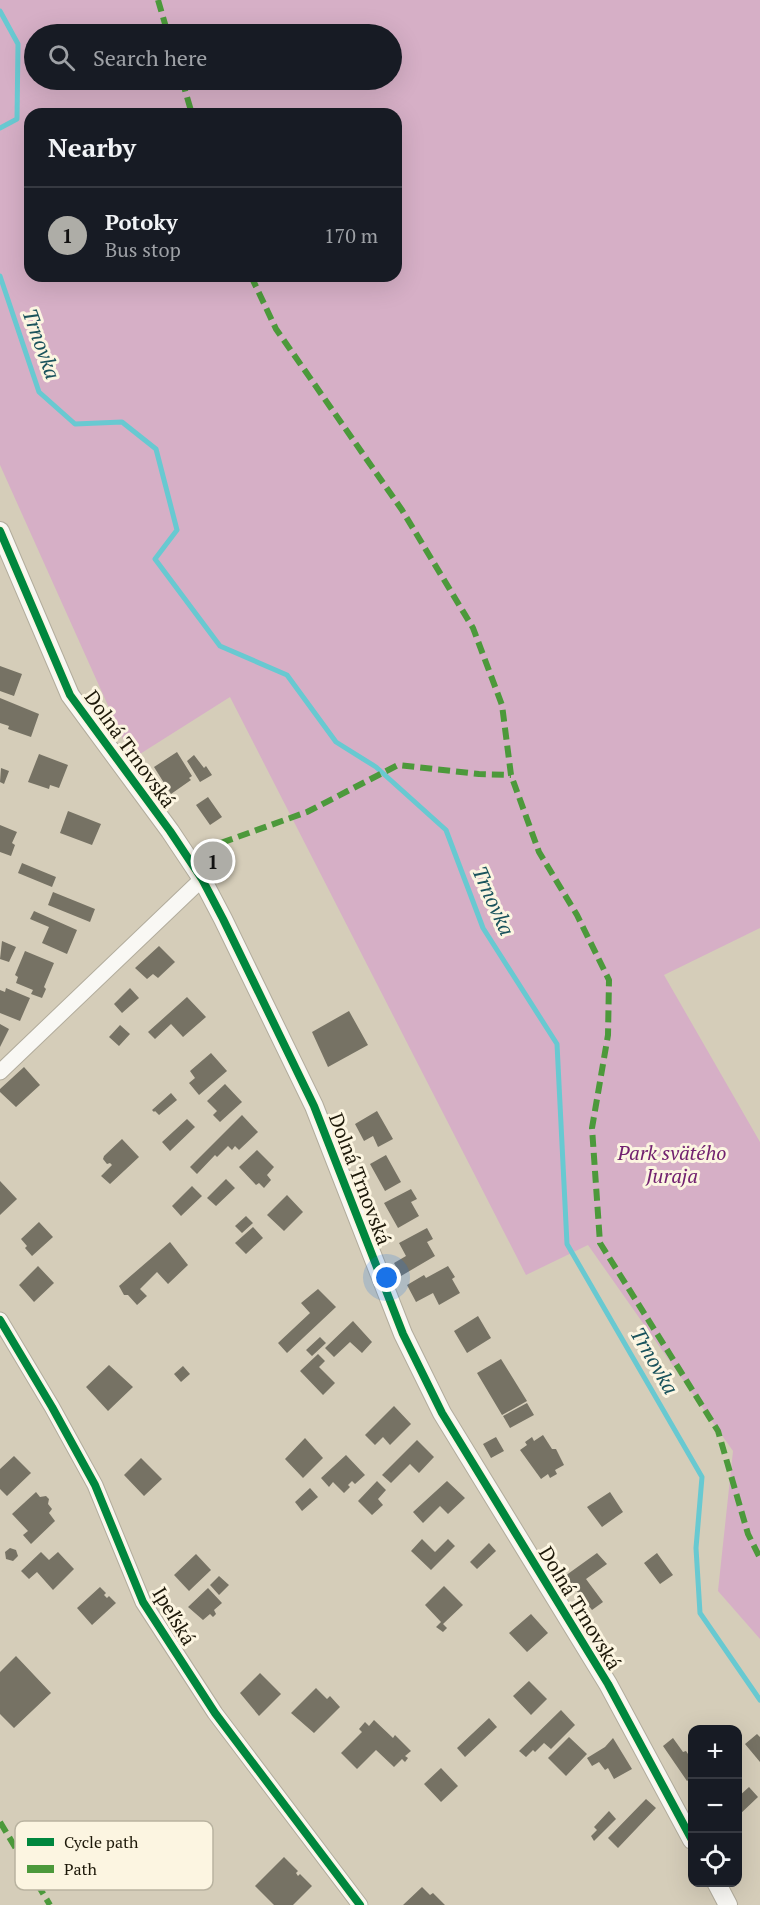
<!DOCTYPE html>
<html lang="en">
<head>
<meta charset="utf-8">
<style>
	:root { --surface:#171b24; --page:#242831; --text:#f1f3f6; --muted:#9ea1a6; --line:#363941; --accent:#aeada7 }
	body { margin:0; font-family:"PT Serif",serif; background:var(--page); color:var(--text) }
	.controls { position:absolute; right:18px; bottom:18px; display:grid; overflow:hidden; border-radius:12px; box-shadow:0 6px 24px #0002 }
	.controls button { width:54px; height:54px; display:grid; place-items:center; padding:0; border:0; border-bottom:2px solid var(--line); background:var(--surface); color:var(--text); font:30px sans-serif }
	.you { position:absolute; left:387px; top:1278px; width:21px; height:21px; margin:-15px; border:4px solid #fff; border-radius:50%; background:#1a73e8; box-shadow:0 0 0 9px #1a73e833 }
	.badge { display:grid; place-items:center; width:39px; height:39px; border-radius:50%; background:var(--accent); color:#111; font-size:20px; font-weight:700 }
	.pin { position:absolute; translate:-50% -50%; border:3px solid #fff; box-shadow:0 2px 6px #0006 }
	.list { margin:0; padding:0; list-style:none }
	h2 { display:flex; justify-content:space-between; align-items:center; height:78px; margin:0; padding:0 24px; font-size:26px }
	h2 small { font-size:20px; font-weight:400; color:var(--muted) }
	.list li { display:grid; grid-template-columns:39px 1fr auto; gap:18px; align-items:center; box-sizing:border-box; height:96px; padding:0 24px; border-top:2px solid var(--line) }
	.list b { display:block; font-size:22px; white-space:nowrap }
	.list p { margin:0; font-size:20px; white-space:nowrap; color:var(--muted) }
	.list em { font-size:20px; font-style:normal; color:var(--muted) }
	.icon { flex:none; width:33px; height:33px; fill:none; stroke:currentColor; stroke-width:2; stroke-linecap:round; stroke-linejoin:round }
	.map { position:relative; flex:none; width:760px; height:1905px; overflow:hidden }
	.search { position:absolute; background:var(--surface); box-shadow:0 6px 24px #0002; left:24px; top:24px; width:378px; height:66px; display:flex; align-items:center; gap:15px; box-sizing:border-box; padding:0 21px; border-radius:33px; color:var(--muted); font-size:22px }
	.panel { position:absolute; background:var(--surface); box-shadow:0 6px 24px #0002; left:24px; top:108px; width:378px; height:174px; border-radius:18px }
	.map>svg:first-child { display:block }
	.green { fill:#d6afc6; fill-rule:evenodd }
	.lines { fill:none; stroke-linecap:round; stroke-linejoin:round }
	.stream { stroke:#68c9d1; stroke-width:5 }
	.building { fill:#767264 }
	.minor-casing { stroke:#b2ac9c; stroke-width:17 }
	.tertiary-casing { stroke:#b2ac9c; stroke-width:20 }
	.minor { stroke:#f9f8f4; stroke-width:15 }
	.tertiary { stroke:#f9f8f4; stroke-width:18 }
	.quiet { stroke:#4c993b; stroke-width:6; stroke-dasharray:12 6; stroke-linecap:butt }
	.cycleway-casing { stroke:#fcf5e1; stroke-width:11 }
	.cycleway { stroke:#00873e; stroke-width:8 }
	.labels { text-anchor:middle; stroke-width:6; stroke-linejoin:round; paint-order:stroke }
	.street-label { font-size:20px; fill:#1d1809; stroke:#fcf5e1 }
	.park-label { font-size:20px; font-style:italic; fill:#72216f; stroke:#fcf5e1 }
	.water-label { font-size:21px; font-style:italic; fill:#1a535c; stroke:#fcf5e1 }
	.key { fill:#fcf5e1; stroke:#b9b3a0; stroke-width:1.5 }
	.key-label { font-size:16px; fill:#1d1809 }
</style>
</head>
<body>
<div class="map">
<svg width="760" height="1905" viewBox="0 0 760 1905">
	<rect width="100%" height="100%" fill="#d5cdb9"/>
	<path class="green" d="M0,0H760V928L664,975L760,1142V1639L718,1591L733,1451L588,1245L526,1275L230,697L132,759L0,465ZM34,34H392V80H34ZM30,114H396V276H30Z"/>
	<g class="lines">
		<path class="stream" d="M0,11L18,44L17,119L0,128
			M0,276L39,392L75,424L122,422L156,449L177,530L155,559L220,646L287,675L336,742L376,767L446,830L483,928L557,1044L567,1244L702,1477L696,1548L700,1613L760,1700"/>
	</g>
	<path class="building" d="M0,666L22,674L14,696L0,691Z
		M0,698L39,714L31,737L8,729L9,726L0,723Z
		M177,752L192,776L189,778L191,780L171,794L154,767Z
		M39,754L68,765L59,788L50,785L49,789L28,782Z
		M194,755L204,768L206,766L212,775L200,782L187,761Z
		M1,768L9,771L4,784L0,782Z
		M208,797L222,817L210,825L196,805Z
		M68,811L101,824L92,845L60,833Z
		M0,825L17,832L12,843L15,845L11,856L0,852Z
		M22,863L56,877L52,887L18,873Z
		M53,892L95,909L90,922L48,905Z
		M34,911L77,930L67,954L42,943L49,927L30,919Z
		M2,941L16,947L9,962L0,959Z
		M159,946L175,962L158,978L153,974L147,979L135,968Z
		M25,951L54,963L44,987L46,989L42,998L31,994L33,990L16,983L18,977L15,975Z
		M6,988L30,998L20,1021L0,1013V990L5,992Z
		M130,988L139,998L122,1013L114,1004Z
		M187,997L206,1017L183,1037L171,1024L155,1039L148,1032Z
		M349,1011L368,1045L328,1067L312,1032Z
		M0,1024L9,1029L0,1047Z
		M120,1025L130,1034L119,1046L109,1037Z
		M211,1053L227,1071L199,1095L189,1083L195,1078L190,1071Z
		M24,1067L40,1085L16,1107L0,1092V1089Z
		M225,1084L242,1102L220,1122L213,1115L217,1111L207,1101Z
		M171,1093L177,1100L159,1115L155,1111L154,1112L152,1110Z
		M377,1111L393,1139L378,1147L373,1136L364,1141L355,1124Z
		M242,1115L258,1132L239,1150L235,1146L232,1150L228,1146L217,1157L215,1155L197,1174L190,1167Z
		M187,1119L195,1127L170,1151L162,1142Z
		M122,1139L139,1157L110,1184L101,1176L112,1165L110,1163L107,1164L103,1159L104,1156Z
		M257,1150L274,1167L267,1175L271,1180L264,1188L259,1183L256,1185L239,1167Z
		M386,1155L401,1182L385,1191L370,1164Z
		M226,1179L235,1188L216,1206L207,1198Z
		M0,1181L17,1199L0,1215Z
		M192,1186L202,1196L181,1216L172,1206Z
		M411,1189L417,1199L411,1202L419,1216L398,1228L384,1203Z
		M287,1195L303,1212L284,1231L267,1215Z
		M246,1216L253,1223L242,1233L235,1226Z
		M39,1222L53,1237L32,1256L25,1248L27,1246L21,1239Z
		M253,1227L263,1238L246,1254L235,1243Z
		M427,1228L433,1239L427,1242L435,1256L401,1276L394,1263L406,1256L399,1243Z
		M170,1242L188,1265L168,1284L157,1272L140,1289L147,1296L137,1305L128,1295H124L119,1286Z
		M38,1266L54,1283L34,1302L19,1285Z
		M448,1266L455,1277L452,1279L460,1293L439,1305L433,1293L416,1302L407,1285L424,1275L426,1278Z
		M318,1289L336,1307L287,1353L278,1343L310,1313L301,1303Z
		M478,1316L491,1338L467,1353L454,1331Z
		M353,1321L372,1342L362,1353L350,1342L334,1357L325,1348Z
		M320,1337L326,1343L312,1356L306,1350Z
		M318,1354L325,1361L319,1367L335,1383L323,1395L300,1371Z
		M501,1359L527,1401L502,1415L477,1373Z
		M109,1365L133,1387L108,1411L86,1387Z
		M183,1366L190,1374L181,1382L174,1374Z
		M527,1403L534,1415L510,1428L503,1416Z
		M394,1406L411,1424L390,1445L383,1437L375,1445L365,1435Z
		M543,1435L552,1449H556L564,1465L555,1470L557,1474L550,1478L548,1474L541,1479L520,1450L527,1445L525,1442L532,1437L534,1441Z
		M496,1437L504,1451L491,1458L483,1444Z
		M305,1438L323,1458L303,1478L285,1459Z
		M417,1440L434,1457L419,1473L410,1464L391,1483L382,1475Z
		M346,1455L365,1475L355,1484L352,1481L348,1485L350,1487L344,1493L333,1482L329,1487L321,1478Z
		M14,1456L31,1473L7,1496L0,1489V1469Z
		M141,1458L162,1479L144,1496L124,1475Z
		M377,1481L386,1490L378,1499L383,1505L372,1515L358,1501Z
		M447,1481L465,1498L448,1514L440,1506L423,1523L413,1512Z
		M310,1488L318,1497L302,1511L295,1502Z
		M36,1492L40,1497L46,1496L49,1499L48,1504L52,1509L49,1513L55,1521L31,1544L23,1535L28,1531L12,1514Z
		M610,1492L623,1512L602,1527L587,1507Z
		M422,1539L435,1552L448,1539L455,1546L431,1570L411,1551Z
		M489,1543L496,1551L477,1569L470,1562Z
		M10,1548L16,1550L18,1556L13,1561L6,1559L5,1552Z
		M41,1552L49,1560L58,1552L74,1569L53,1590L37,1572L29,1579L21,1571Z
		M597,1553L607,1564L586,1579L603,1602L592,1610L565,1576Z
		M657,1553L673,1575L660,1584L644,1563Z
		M196,1554L211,1570L189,1591L174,1575Z
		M219,1576L229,1585L219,1595L210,1585Z
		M444,1586L463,1605L443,1624L447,1628L443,1632L436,1627L441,1622L425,1605Z
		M100,1587L106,1593L104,1595L107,1598L109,1596L116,1603L92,1625L77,1608Z
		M208,1588L222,1603L214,1610L216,1614L213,1617L210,1614L203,1620L188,1607Z
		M531,1614L548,1633L527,1652L509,1633Z
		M16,1656L51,1693L14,1728L0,1714V1672Z
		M260,1673L281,1694L259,1716L240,1693Z
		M529,1681L547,1699L531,1715L513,1696Z
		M316,1688L327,1699L330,1696L340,1707L314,1733L291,1713Z
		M561,1710L575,1725L551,1749L544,1743L535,1752L533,1750L526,1757L519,1751Z
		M489,1718L497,1727L465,1757L457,1748Z
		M374,1720L393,1738L395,1735L411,1751L405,1756L408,1758L405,1762L402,1759L394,1767L376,1750L357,1769L341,1753L362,1732L359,1729L365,1722L369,1726Z
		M757,1734L760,1737V1762L745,1744Z
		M569,1737L587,1754L566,1776L548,1758Z
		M613,1738L632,1769L614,1779L608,1768L605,1770L599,1762L592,1766L587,1758L605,1747Z
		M673,1738L683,1752L686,1751L692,1760L690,1762L692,1765V1777L687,1781L663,1746Z
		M441,1768L458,1786L441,1802L424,1784Z
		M749,1787L758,1797L738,1816V1797Z
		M646,1799L656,1808L618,1848L608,1838Z
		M609,1811L616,1819L594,1841L591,1836L597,1830L594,1827Z
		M284,1857L298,1871L296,1873L298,1876L300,1874L312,1886L293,1905H274L255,1886Z
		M422,1887L430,1895L433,1893L445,1905H403Z"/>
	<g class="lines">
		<defs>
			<path id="minor" d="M0,1072L202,879
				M0,1320L52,1407L95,1485L143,1602L215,1713L360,1905"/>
			<path id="tertiary" d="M0,531L70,695L170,831L202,879L223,919L314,1106L403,1334L442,1413L608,1684L692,1840
				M716,1882L728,1905"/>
		</defs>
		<use href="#minor" class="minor-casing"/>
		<use href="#tertiary" class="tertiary-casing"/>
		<use href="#minor" class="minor"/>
		<use href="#tertiary" class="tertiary"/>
		<path class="quiet" d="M158,0L168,34
			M182,80L192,114
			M251,276L276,329L402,510L473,628L502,705L511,775L539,852L577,915L609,980L608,1035L592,1128L600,1243L718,1431L748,1534L760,1558
			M193,865L218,844L307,812L398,765L479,774L511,775
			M0,1822L50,1905"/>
		<defs>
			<path id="cycleway" d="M0,531L70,695L170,831L202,879L223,919L314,1106L403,1334L442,1413L608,1684L692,1840
				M0,1320L52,1407L95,1485L143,1602L215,1713L360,1905"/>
		</defs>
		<use href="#cycleway" class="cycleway-casing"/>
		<use href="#cycleway" class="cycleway"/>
	</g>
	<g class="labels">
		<g class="street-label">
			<text transform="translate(130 749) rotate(54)" y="7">Dolná Trnovská</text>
			<text transform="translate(360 1179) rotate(69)" y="7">Dolná Trnovská</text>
			<text transform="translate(580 1608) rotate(59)" y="7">Dolná Trnovská</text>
			<text transform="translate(174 1616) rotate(59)" y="7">Ipeľská</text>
		</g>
		<g class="park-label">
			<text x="672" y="1160">Park svätého<tspan x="672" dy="23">Juraja</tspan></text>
		</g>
		<g class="water-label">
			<text transform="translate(41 344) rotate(70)" y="7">Trnovka</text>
			<text transform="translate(493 901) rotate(66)" y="7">Trnovka</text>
			<text transform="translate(654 1361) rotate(60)" y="7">Trnovka</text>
		</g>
	</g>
	<rect x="15" y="1821" width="198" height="69" rx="9" class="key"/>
	<rect x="27" y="1838" width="27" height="8" fill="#00873e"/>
	<rect x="27" y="1865" width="27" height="8" fill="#4c993b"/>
	<g class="key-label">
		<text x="64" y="1848">Cycle path</text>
		<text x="64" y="1875">Path</text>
	</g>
</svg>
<div class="controls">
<button>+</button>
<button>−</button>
<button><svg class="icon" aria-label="locate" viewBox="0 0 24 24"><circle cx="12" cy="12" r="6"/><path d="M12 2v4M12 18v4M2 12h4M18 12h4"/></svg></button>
</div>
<div class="you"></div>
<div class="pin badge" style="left:213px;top:861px">1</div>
<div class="search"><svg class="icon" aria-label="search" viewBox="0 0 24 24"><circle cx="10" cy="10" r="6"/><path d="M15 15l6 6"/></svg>Search here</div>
<section class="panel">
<h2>Nearby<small></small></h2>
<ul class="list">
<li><span class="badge">1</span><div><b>Potoky</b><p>Bus stop</p></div><em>170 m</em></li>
</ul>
</section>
</div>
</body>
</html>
